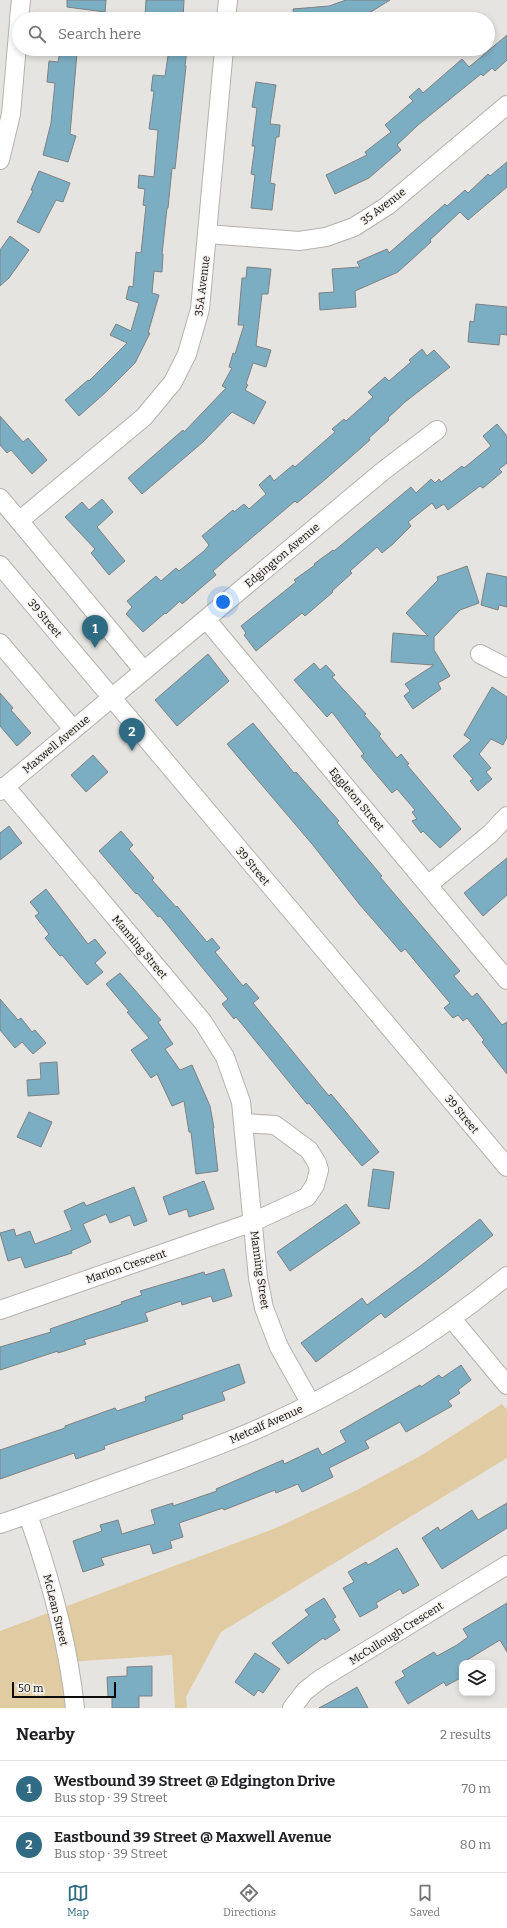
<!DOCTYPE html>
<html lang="en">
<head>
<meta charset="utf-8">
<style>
	:root { --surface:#fff; --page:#f2f2f2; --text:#202124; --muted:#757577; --line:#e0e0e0; --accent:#2f6b82 }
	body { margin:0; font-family:Bitter,serif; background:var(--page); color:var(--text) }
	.controls { position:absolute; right:12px; bottom:12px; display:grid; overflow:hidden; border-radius:8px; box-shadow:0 2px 6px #0003 }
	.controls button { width:36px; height:36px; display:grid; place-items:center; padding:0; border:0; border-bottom:1px solid var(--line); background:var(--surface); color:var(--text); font:20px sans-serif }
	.scale { position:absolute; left:12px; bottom:10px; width:104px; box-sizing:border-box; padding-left:4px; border:2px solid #0c0c0a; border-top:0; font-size:11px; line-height:14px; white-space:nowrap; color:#0c0c0a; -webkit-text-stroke:3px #f4f1ed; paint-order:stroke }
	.you { position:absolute; left:223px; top:602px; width:14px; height:14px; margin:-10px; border:3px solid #fff; border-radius:50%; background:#1a73e8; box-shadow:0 0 0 6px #1a73e833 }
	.badge { display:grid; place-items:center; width:26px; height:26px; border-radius:50%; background:var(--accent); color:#fff; font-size:13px; font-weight:700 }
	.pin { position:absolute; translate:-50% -33px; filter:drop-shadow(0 1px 2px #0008) }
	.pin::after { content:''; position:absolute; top:21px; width:14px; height:12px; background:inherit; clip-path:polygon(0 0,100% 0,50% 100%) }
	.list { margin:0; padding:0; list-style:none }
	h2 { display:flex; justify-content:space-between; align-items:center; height:52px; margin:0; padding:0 16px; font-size:17px }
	h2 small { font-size:13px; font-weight:400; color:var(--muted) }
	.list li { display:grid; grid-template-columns:26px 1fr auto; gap:12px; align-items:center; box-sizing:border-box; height:56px; padding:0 16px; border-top:1px solid var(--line) }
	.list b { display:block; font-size:15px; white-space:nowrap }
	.list p { margin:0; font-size:13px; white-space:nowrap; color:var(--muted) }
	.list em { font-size:13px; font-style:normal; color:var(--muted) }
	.icon { flex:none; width:22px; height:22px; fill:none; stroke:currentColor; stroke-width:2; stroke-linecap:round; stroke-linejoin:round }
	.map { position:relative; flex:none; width:507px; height:1708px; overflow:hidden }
	.search { position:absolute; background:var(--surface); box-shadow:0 2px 6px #0003; left:12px; right:12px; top:12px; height:44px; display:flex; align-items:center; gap:10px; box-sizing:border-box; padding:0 14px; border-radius:22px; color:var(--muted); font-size:15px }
	.sheet { height:164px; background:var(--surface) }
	nav { display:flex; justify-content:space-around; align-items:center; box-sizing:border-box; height:56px; border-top:1px solid var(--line); background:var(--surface); font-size:11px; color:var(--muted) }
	nav a { display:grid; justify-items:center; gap:2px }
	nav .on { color:var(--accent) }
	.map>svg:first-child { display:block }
	.green { fill:#e0cba2 }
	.building { fill:#7caec3; stroke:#7d8183 }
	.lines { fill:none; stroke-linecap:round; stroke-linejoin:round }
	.minor-casing { stroke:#b5b2ae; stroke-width:20 }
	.minor { stroke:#fff; stroke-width:18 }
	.labels { text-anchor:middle; stroke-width:3; stroke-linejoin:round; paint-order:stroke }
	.street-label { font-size:11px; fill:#0c0c0a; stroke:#f4f1ed }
</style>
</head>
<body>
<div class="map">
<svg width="507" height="1708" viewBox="0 0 507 1708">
	<rect width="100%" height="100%" fill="#e6e4e0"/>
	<path class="green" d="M502,1404L507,1410V1458L221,1632L186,1697L187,1708H175L172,1655L68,1662L75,1708H0V1631L276,1528L355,1491L422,1455Z"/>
	<path class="building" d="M67,0H106L105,12L67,7Z
		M146,0H184L183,19L145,16Z
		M346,0H390L366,15L353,19H294L293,9L329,6Z
		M507,35V60L495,71L492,68L483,76L481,74L418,125L397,145L401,150L369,178L335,194L326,175L367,155L365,152L391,132L385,125L413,101L409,97L419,88L423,93L462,59L469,67Z
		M169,49H187L185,66H186L175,169L172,168L168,208H167L162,254H163L162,272L154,271L152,293L159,295L148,333H150L135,363L106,392L79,416L65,400L88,380L89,381L127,343L110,335L116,324L131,331L139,303L126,299L129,286L133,287L136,252L141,253L146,206L143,205L145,189L138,188L139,175L154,177L158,130L149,129L154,91H151L153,75L165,76Z
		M60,51L77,53L70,134L76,136L68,162L43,155L51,123L55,83L47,82L49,61L58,62Z
		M256,82L276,85L270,124L280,125L279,137H276L270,183L275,184L272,210L251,208L255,175L251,174L255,146H252L257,108L252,107Z
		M507,162V187L468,220L460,212L430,240L431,242L398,272L355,291L356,307L320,310L319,293L334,292L332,269L360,267L357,262L387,249L389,253L445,204L447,206L465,190L468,193L488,174L490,176Z
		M39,171L70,183L63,202L56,200L39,233L17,222L33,191L31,190Z
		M10,236L29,250L9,278L0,286V250Z
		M247,267L271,269L268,294H262L256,346L271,350L266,367L253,363L246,384L248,385L245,390L266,402L254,424L232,412L203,442L142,494L128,478L183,430L184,432L226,388L222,386L232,368L229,367L233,353L235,354L244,325H238L242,278H246Z
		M476,304L507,307V335L500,334L499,345L468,342L470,321L474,322Z
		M422,349L427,356L434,350L450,367L405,402L388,418L389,420L369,438L370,440L328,477L297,503L295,501L229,557L213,571L216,575L182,604L180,601L166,614L165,613L143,632L126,614L132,607L127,601L156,576L161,581L176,568L179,571L204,551L209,545L202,536L233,510L234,512L244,504L249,509L266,494L259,485L270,475L274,481L293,465L295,467L335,432L332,429L344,419L346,421L373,397L368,392L385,377L389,381L411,362L409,360Z
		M0,416L23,442L28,438L47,460L32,474L11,450L7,453L0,445Z
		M497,424L507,436V463L499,469L502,472L483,488L480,486L448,510L444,504L436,509L432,503L408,522L411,526L393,544L382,553L377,547L350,571L352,573L332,591L333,592L305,616L302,613L256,651L244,635L246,633L241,626L296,582L294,580L315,565L314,564L333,550L334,551L411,487L416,493L431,479L435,483L439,479L441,482L462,466L464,468L491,446L483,436Z
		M102,499L113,512L97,527L125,561L109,575L91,553L95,549L65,517L82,502L89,510Z
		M467,566L479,603L460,610L434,637V650L450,676L438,683L441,689L413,709L404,696L410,691L405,684L434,665L391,662L393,633L428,636L406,613L438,580L437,577Z
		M487,573L507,577V607L499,605L498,610L481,605Z
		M208,654L229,681L177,726L155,700Z
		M314,663L320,670L326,665L335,675L332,677L366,714L364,715L381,734L379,736L397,758L401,754L409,764L407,765L461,829L440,848L423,831L421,833L412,821L417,819L412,812L415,810L397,789L392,793L375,773L361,756L364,754L332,712L327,717L294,680Z
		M492,687L507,697V737L503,745L491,739L479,754L491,768L486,772L492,779L478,791L470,781L473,779L453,756L471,740L464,735Z
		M0,693L13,708L11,710L31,733L17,746L0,726Z
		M253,723L294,773L296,772L339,821L337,823L382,876L380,877L460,971L454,976L472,997L477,993L502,1025L507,1022V1074L482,1042L484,1040L467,1018L463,1021L458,1015L453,1018L444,1008L450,1003L424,972L405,949L401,952L360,905L312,844L227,744Z
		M93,755L108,772L86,792L71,775Z
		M9,826L22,843L0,860V833Z
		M121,831L133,845L129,849L154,878L152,880L176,907L177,906L207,942L212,938L220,948L215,952L243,986L246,983L259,998L253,1003L329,1096L331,1094L379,1152L362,1166L309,1103L307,1104L236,1017L234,1019L222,1004L228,999L160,916L158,917L137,893L136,894L99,851Z
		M507,858V895L483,916L464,893Z
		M46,889L88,944L95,939L106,953L95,963L103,972L87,985L62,955L60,956L45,938L49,934L35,916L39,913L30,902Z
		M120,973L161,1020L158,1022L173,1044L165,1049L180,1070L192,1065L210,1106L214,1128H213L218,1171L196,1174L191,1132H189L184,1101L172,1106L157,1074L151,1078L131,1050L149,1038L127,1012L129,1011L106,984Z
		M0,999L18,1020L21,1018L32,1032L35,1030L46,1043L33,1054L22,1042L15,1048L0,1030Z
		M57,1062L59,1094L28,1096L27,1080L41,1079L40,1063Z
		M29,1112L52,1122L41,1147L17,1137Z
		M373,1169L394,1172L389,1209L368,1206Z
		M204,1181L214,1209L189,1217L187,1209L169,1215L163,1197Z
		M134,1187L147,1221L134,1226L130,1215L110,1223L106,1214L83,1224L91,1242L71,1251L72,1253L25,1268L21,1257L8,1261L0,1233L14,1229L16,1236L30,1231L35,1244L72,1230L64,1211L84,1202L86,1206Z
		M346,1204L360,1223L290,1271L277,1252Z
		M480,1219L493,1235L443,1275L385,1318L381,1313L316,1362L301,1343L362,1298L367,1305L423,1264Z
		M224,1269L232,1296L213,1302L211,1296L182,1305L181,1301L145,1313L148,1321L84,1340L86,1344L58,1353V1351L0,1370V1347L51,1332L50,1329L122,1304L121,1302L142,1295L140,1291L204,1272L205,1275Z
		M239,1364L245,1383L222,1392L225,1400L182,1415L183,1419L104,1446L105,1449L76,1459L74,1453L0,1479V1450L65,1428V1426L115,1408L117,1411L146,1401L145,1397Z
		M461,1365L471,1380L458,1390L460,1393L448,1401L452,1406L406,1432L400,1422L365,1441L369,1448L329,1468L333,1477L302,1492L298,1484L276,1493L275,1490L224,1510L223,1508L179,1523L183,1537L170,1541L172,1548L153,1554L150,1544L101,1558L104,1565L83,1572L73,1541L102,1531L100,1525L118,1520L122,1534L141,1528L155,1524L151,1510L173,1503V1506L217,1491L216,1489L283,1460L284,1464L318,1448L322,1455L346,1442L340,1431L420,1385L421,1387L439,1375L442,1378Z
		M507,1503V1528L442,1569L422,1538L438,1527L440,1531L472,1510L478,1520Z
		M397,1548L419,1585L403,1594L400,1589L376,1603L378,1607L360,1617L343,1588L354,1582L348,1572L366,1562L368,1565Z
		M324,1598L336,1617L333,1619L340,1630L325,1640L323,1638L288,1664L272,1643L309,1615L305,1610Z
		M507,1603V1652L500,1640L462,1663V1677L446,1686L444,1682L408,1704L395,1682L405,1676L402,1671L434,1652L437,1656L457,1645L468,1637L463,1629Z
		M255,1653L280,1669L263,1693L258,1690L254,1696L235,1682Z
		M152,1666V1696H139V1708H112V1697H108L107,1677L127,1676V1667Z
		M357,1687L368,1708H319L343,1695Z"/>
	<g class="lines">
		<defs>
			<path id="minor" d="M19,19L21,0
				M226,19L228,0
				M0,160L11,114L19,22
				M207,234L299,241L326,237L354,227L387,206L507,105
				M0,498L144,671
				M19,521L144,417L173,382L187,354L200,309L224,49
				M0,565L507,1167
				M206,619L507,980
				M0,643L73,729
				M480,654L507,668
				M5,786L203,1022L225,1057L241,1102L258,1278L264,1308L279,1347L311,1404
				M0,791L383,471L437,430
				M428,885L490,834L507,816
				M0,1310L253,1222L307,1197L315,1185L319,1170L317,1163L309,1150L275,1125L244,1123
				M452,1319L507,1385
				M28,1515C50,1577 68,1642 75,1708
				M0,1524C47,1508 93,1491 140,1474C179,1460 219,1446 258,1429C348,1389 431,1338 507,1276
				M292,1708L305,1691L322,1678L507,1565"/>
		</defs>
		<use href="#minor" class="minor-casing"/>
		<use href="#minor" class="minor"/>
	</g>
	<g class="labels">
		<g class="street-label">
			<text transform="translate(383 206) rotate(-37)" y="4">35 Avenue</text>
			<text transform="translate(202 286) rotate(-83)" y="4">35A Avenue</text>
			<text transform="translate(282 555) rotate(-40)" y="4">Edgington Avenue</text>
			<text transform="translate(45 618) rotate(50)" y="4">39 Street</text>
			<text transform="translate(56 744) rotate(-40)" y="4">Maxwell Avenue</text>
			<text transform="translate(357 799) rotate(50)" y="4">Eggleton Street</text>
			<text transform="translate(253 866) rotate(50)" y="4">39 Street</text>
			<text transform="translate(140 947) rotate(50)" y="4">Manning Street</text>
			<text transform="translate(462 1114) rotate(50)" y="4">39 Street</text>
			<text transform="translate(126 1266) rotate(-19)" y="4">Marion Crescent</text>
			<text transform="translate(260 1270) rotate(82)" y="4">Manning Street</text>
			<text transform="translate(266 1424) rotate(-24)" y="4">Metcalf Avenue</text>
			<text transform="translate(56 1610) rotate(76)" y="4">McLean Street</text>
			<text transform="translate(396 1633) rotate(-32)" y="4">McCullough Crescent</text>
		</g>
	</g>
</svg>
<div class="controls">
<button><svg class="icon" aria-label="layers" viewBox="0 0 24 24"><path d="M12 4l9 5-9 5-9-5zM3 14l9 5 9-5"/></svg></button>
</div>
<div class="scale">50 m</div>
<div class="you"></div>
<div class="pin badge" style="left:95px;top:648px">1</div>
<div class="pin badge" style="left:132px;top:751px">2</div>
<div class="search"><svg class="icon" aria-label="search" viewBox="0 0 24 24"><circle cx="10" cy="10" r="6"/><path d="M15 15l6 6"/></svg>Search here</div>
</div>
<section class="sheet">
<h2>Nearby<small>2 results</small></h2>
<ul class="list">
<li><span class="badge">1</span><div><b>Westbound 39 Street @ Edgington Drive</b><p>Bus stop · 39 Street</p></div><em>70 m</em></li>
<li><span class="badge">2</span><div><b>Eastbound 39 Street @ Maxwell Avenue</b><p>Bus stop · 39 Street</p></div><em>80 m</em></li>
</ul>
</section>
<nav>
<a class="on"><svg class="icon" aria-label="map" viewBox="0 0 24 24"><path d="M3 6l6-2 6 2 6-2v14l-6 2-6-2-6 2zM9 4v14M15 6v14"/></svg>Map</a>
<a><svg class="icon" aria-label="directions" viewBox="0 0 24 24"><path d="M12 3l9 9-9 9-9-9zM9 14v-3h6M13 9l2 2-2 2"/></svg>Directions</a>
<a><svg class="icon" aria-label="saved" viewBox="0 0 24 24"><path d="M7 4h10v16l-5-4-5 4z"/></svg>Saved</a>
</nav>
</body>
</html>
